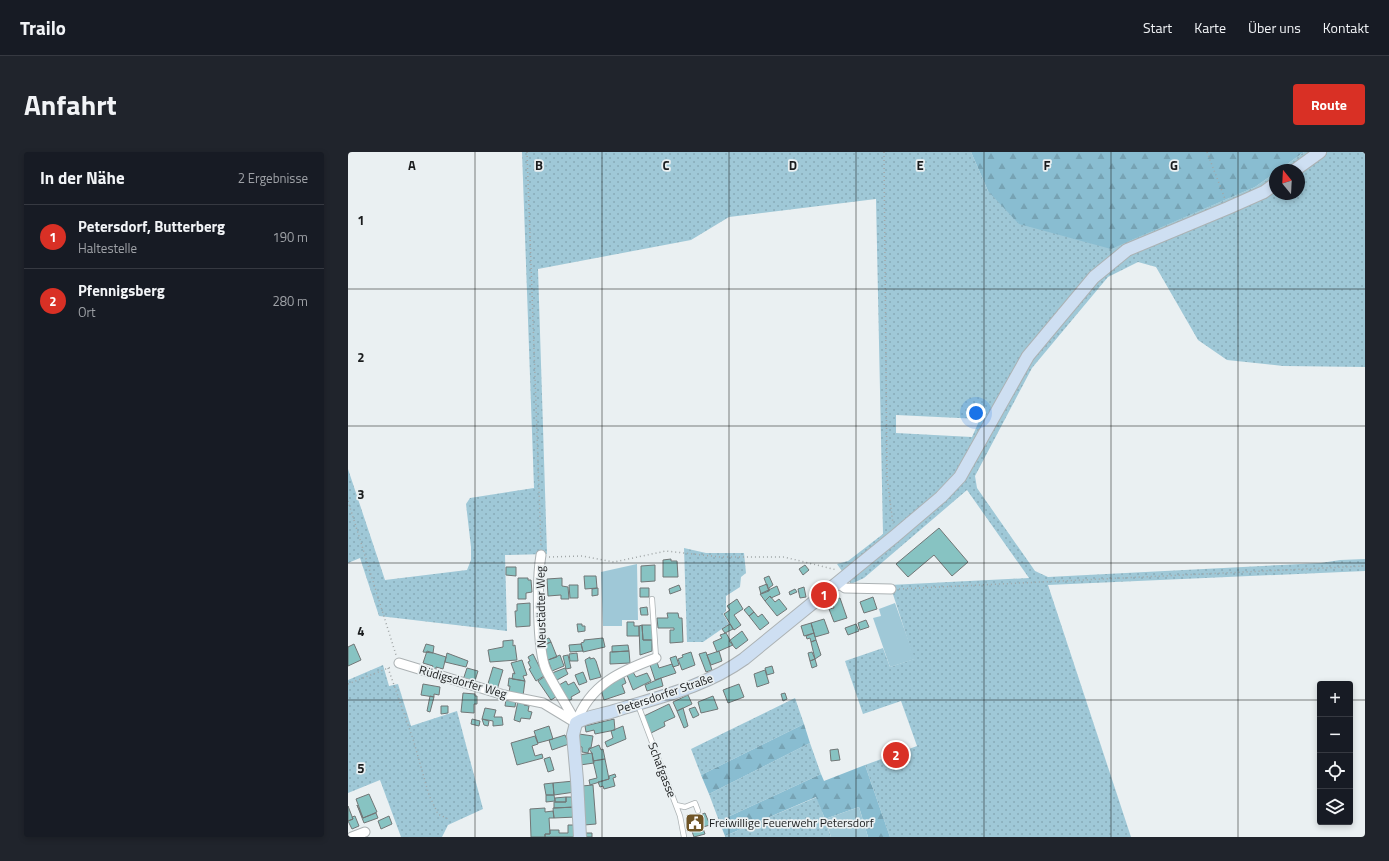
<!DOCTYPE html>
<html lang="de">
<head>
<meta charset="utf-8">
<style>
	:root { --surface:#171b24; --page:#20242c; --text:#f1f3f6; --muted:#9ea1a6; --line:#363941; --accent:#d93025 }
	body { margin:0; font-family:"Titillium Web",sans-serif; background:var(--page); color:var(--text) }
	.controls { position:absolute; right:12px; bottom:12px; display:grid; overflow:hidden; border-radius:4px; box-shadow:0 2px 6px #0003 }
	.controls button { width:36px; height:36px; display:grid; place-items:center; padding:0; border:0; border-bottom:1px solid var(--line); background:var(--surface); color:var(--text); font:20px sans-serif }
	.compass { position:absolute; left:921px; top:12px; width:36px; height:36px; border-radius:50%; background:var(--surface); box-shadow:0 2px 6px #0003; rotate:342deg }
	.you { position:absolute; left:628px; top:261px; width:14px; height:14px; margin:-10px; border:3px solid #fff; border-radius:50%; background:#1a73e8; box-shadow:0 0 0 6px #1a73e833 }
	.badge { display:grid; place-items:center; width:26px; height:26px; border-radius:50%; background:var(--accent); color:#fff; font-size:13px; font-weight:700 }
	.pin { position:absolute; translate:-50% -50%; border:2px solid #fff; box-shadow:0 1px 4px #0006 }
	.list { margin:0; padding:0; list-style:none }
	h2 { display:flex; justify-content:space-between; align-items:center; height:52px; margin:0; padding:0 16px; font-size:17px }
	h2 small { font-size:13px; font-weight:400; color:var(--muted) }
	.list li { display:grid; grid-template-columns:26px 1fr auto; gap:12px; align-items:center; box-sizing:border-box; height:64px; padding:0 16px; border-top:1px solid var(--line) }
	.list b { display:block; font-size:15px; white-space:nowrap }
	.list p { margin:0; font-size:13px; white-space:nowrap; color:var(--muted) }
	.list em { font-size:13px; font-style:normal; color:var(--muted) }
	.icon { flex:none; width:22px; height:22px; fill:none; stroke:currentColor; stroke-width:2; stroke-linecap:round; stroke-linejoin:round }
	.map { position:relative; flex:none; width:1017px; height:685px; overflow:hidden; border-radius:4px }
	header { display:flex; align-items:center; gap:24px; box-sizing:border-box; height:56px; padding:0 20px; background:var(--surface); border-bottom:1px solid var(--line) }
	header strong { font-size:19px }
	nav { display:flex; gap:22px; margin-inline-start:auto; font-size:14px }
	.intro { display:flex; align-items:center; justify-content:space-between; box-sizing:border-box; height:96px; padding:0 24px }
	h1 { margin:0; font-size:28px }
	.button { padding:10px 18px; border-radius:4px; background:var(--accent); color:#fff; font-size:14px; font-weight:700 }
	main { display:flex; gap:24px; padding:0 24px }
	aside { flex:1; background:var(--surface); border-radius:4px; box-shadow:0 2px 6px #0003 }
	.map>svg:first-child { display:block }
	.grass { fill:url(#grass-dots); fill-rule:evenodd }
	.forest { fill:url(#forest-firs) }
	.garden { fill:#9fc8d7 }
	.building { fill:#87c3c2; stroke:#717676 }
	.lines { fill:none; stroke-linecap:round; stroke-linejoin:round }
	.service-casing { stroke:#acb2b4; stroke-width:6 }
	.minor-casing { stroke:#acb2b4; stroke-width:11 }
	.secondary-casing { stroke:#acb2b4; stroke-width:14 }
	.path { stroke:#a1a6a7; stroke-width:1.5; stroke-dasharray:1 3; stroke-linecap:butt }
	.service { stroke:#fff; stroke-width:4.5 }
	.minor { stroke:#fff; stroke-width:9 }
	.secondary { stroke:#cedff2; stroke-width:12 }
	.grid { fill:none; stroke:#1b1d1e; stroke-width:1; stroke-opacity:0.55 }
	.labels { text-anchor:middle; stroke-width:3.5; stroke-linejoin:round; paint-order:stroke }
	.street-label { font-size:12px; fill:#1b1d1e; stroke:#eaf0f2 }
	.poi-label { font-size:12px; fill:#1b1d1e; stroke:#eaf0f2; text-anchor:start }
	.grid-label { font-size:13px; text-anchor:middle; font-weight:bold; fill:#1b1d1e; stroke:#eaf0f2; stroke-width:3.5; stroke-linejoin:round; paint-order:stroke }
</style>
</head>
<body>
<header>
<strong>Trailo</strong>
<nav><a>Start</a><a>Karte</a><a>Über uns</a><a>Kontakt</a></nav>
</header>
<div class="intro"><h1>Anfahrt</h1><a class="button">Route</a></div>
<main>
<aside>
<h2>In der Nähe<small>2 Ergebnisse</small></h2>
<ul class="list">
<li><span class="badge">1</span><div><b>Petersdorf, Butterberg</b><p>Haltestelle</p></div><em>190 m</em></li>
<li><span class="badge">2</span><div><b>Pfennigsberg</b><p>Ort</p></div><em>280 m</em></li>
</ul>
</aside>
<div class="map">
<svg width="1017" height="685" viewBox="0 0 1017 685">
	<defs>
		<pattern id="grass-dots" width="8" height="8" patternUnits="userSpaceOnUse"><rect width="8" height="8" fill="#9fc8d7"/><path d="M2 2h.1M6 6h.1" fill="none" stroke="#88abb8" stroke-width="1.8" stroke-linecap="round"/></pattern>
		<pattern id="forest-firs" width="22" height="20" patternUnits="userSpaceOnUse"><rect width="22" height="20" fill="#89bdd1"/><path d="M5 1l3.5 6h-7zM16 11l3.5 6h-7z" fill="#76a2b3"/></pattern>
	</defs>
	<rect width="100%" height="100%" fill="#eaf0f2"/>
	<path class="grass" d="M174,0H623L640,39L781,89L907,35L927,21V42H951V18H931L956,0H1017V215L935,214L879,208L850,188L808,115L790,110L760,125L684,216L627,324L629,336L687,419L700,425L973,411L992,408L1017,407V419L700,433L783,685H542L517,613L569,594L553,549L515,562L497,509L535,496L542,515L566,507L542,433L681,426L619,338L516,426L503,432L489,412L500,409L535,382L528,47L381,65L343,88L190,117L199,402L157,403L159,479L31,464L12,406L0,411V317L37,428L119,418L123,408V395L118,352L122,346L186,336ZM548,263L632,267L624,285L548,281Z
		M336,396L358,401H396L398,421L393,425L392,435L378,444V459L375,462L381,472L355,490H339Z
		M35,513L41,534L50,532L63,574L109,559L135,657L100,673L94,685H53L32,628L0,641V528Z
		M447,546L456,572L353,623L343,597Z
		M462,591L473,622L371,669L361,642Z
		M469,645L483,685H377V684Z"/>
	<path class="forest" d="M623,0H956L931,18H927V21L907,35L763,97L671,72L640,39Z
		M456,572L462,591L361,642L353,623Z
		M517,613L542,685H520L511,655L477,667L468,645L377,684L371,669L473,622L476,629Z"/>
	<path class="garden" d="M289,412L290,468H274V474H255L253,420Z
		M547,451L567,507L542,515L525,466L533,464L531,457Z
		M511,655L520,685H483L477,667Z"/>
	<path class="building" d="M591,376L620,410L604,424L586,403L560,425L548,412Z
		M323,407V409H329L330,425H315V408Z
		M307,413V429L293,430V414Z
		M457,413L461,418L455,423L451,417Z
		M158,415H168V424L158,423Z
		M236,424H248L249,436L237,437Z
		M421,424L425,433L421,436V439L416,426Z
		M170,426H180V428H183L184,440L178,441V447H170Z
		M214,426V434L220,435L221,447H213V443L200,444L199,427Z
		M419,432L421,439L413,442L411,435Z
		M221,433H230V446H222Z
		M331,433L333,438L322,442L321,437Z
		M429,434L432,442L423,446L422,444L417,449L412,442Z
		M456,435L458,445L452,446L450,437Z
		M250,436V443L244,444V437Z
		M292,436H301V445H292Z
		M447,437L449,440L442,443L441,440Z
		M422,444L427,450L431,447L439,457L429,464L417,449Z
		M525,445L529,457L516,461L512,450Z
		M492,446L499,466L486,470L481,457L486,456L484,449Z
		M389,447L395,457L386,463L393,473L386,478L376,462L382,458L379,454Z
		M182,451V474L168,475L167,459H169V452Z
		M401,454L406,460L401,464L396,458Z
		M299,455L300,463H293L292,456Z
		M406,460L410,465L414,462L421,471L412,478L401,464Z
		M319,461H330L331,466H334L335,490L322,491V478H326V476H310L309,466H320Z
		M476,467L481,481L467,485L463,471Z
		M518,468L521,475L512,478L510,471Z
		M279,470H286V474H291V484H279Z
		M463,471L466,481L456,484L453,474Z
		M229,472H234V474H237V479L230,480Z
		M382,472L385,477L377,481L374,477Z
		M508,472L511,479L500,483L497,476Z
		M294,473H304L305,488H295Z
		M294,473L295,488H304V499L292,503L291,474Z
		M394,479L400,488L388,497L381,489Z
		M378,481L385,493L369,500L365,490L374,486L372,483Z
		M466,481L468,488L463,490L462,486L459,487L458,484Z
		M201,486L203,490L197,492L195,488Z
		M255,486L257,495L235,500L233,491L236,490V488Z
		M165,488V494L167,493L169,508L142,510L140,498L155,495V489Z
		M468,488L473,503L467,507L463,490Z
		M203,490L209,505L200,508L194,494Z
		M6,492L13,508L0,514V495Z
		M78,492L86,494L85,501L75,500Z
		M233,492L235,499L222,500L221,493Z
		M280,493L281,499L264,500V494Z
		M79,499L98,505L95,517L88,515V517L84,516L85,514L75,511Z
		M281,499L282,511L262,512V500Z
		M371,499L374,509L363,513L359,503Z
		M343,500L347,513L334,518L330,507L335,505L334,503Z
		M358,500L364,518L358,520L351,502Z
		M464,500L467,507L462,509L460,501Z
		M99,501L120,509L118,515L97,510Z
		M229,501L230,509H222L221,502Z
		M185,502L196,524L188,529L181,517L183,516L180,510L182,509L180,505Z
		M212,503L216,514L204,519L200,508Z
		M220,503L223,516L218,517L215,504Z
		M328,504L331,513L325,515L322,506Z
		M242,505V507L246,506L248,509L253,525L242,528L237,508Z
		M467,507L469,514L464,516L462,509Z
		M174,508L179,523L175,524L177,529L164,527L165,521L167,522L163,511Z
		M309,510L311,516L324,512L328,521L307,528L302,513Z
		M424,514L426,521L419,523L417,516Z
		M145,515L155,518L149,538L139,535Z
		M119,516L130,519L126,532L115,528Z
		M217,516L220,522L209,528L204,521Z
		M417,518L421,531L409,535L406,522Z
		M235,520L239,530L231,533L227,523Z
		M285,520L288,525L299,521L303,529L285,538L279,523Z
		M199,523L211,543L203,548L190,529Z
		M275,523L278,531L274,533L277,541L256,548L253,538L267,530L266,526Z
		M161,526L177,529L175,544L161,541L162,534H160Z
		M313,526L315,534L299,539L297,533Z
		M218,529L220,533L226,530L232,540L223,545L224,547L220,549L211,533Z
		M75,532L92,535L91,543L86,542V545L73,543Z
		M391,532L396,545L380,551L375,538Z
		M115,541L127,542V544H129V552H126V561L113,560Z
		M437,541L439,547L435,549L433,542Z
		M340,543L344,552L329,559L325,550Z
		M82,544L86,545L82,560L79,559Z
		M365,544L370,557L353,561L350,550Z
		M158,547L168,548L167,555L157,554Z
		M170,549L177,550L176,553L181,554L180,559L184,560L182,567L173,566L172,570L166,568Z
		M321,552L327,565L316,570L317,574L303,581L296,564Z
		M93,554H100V561L93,562Z
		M347,555L351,563L345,566L341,557Z
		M137,556L148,558L146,565H154L155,573L145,574V569L134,567Z
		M335,556L340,574L336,576L329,559Z
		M124,567L132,569L131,574L123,572Z
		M134,567L141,569L140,574L136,573Z
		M266,567L267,578L247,582L246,578L238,580L237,574Z
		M201,574L205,587L190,591L186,579Z
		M275,574L278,587L259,595L257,590L265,586L263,579Z
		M231,582L245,584L243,596H241L240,601L234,600V595L230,594Z
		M217,583L221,592L204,598L201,588Z
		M187,584L190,592L184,594L187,604L194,602L195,606L169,613L163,591Z
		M251,593L253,598L255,597L257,607L245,609L244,601L241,597Z
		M490,597L492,608L483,609L482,598Z
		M244,601L246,611L232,613L230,603Z
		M202,605L206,618L200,620L196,607Z
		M257,607L261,627L242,633L241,628L249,626L245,609Z
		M267,622L268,625L265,626L267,634L256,637L255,634L252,635L250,630L261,627V624Z
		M226,629L227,640L206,643L205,631Z
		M205,631L206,643H198L196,632Z
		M245,633L248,672L236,673L234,634Z
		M21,642L29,660L15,666L8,647Z
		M198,643H206L207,649L198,650Z
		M218,645H227L228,655L206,656V650H218Z
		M218,645V650H207V646Z
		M9,653L15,666L28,661L30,666L16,671Z
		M0,654L5,667L0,669Z
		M228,655V665L206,666L205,656Z
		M197,656V660L205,659L206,666H201L202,682H197V685H183L182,657Z
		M357,661L362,673L355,675L350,664Z
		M350,662L357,682L346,685L339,666Z
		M7,664L11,674L4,677L0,669L5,667L4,665Z
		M41,664L44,672L33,677L30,669Z
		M220,673H229V685H197V682H202V678H211V681H220Z
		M236,681H244V685H236Z"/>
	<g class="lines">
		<defs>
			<path id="service" d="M304,447L308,506
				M290,553L332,664L336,685
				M328,653L337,655L347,651L350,659"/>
			<path id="minor" d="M193,403C189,426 189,497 198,518C207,536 219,553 228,571
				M490,431L497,436L543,437
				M51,511L156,543L195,551L228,571
				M228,571C242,532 273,519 308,506
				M4,685L17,680"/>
			<path id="secondary" d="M947,18L972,0
				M232,685L229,628L225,583L228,571C239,564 254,563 266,559C311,545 357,535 396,507L547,384L593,345L612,325L680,204L746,125L779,98L880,56L916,40L927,32"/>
		</defs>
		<use href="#service" class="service-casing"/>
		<use href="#minor" class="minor-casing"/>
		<use href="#secondary" class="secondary-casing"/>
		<path class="path" d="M179,0L193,394
			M536,0L539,325L545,372
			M859,0L877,47
			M0,349L48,503
			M201,405L234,404L266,410L318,399L372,405H436L489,418
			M551,437L1017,414
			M40,516L65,587L81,643L90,662L100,667
			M0,532L43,515"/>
		<use href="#service" class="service"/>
		<use href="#minor" class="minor"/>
		<use href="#secondary" class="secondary"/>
	</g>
	<path class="grid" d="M127,0V685M254,0V685M381,0V685M508,0V685M636,0V685M763,0V685M890,0V685M0,137H1017M0,274H1017M0,411H1017M0,548H972M1002,548H1017"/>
	<defs>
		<symbol id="civic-square" viewBox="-11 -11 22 22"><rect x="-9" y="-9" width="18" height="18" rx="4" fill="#6f5527" stroke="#eaf0f2"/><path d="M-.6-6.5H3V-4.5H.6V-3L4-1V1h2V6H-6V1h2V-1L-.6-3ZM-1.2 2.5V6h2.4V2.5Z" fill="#fff"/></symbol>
	</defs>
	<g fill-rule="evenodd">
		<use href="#civic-square" x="336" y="660" width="22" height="22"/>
	</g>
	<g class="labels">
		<g class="street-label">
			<text transform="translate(193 455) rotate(-91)" y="4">Neustädter Weg</text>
			<text transform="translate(115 530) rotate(16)" y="4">Rüdigsdorfer Weg</text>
			<text transform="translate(317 542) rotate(-19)" y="4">Petersdorfer Straße</text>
			<text transform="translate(314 618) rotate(69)" y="4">Schafgasse</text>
		</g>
		<g class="poi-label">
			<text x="361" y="675">Freiwillige Feuerwehr Petersdorf</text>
		</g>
	</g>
	<g class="grid-label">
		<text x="64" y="18">A</text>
		<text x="191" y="18">B</text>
		<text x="318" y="18">C</text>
		<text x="445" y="18">D</text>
		<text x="572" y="18">E</text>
		<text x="699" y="18">F</text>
		<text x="826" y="18">G</text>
		<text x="13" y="73">1</text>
		<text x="13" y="210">2</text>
		<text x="13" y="347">3</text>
		<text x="13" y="484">4</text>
		<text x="13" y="621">5</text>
	</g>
</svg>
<div class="controls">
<button>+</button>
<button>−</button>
<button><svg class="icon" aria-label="locate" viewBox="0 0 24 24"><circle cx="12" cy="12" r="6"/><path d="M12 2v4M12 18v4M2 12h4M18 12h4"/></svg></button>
<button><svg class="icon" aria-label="layers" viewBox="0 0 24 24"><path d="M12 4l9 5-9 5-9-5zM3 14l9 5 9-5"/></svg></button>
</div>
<svg class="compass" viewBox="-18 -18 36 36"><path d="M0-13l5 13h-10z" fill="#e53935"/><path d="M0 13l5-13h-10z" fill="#9ea1a6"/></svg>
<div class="you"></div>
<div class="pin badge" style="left:476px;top:443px">1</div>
<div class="pin badge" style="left:548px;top:603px">2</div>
</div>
</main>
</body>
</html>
